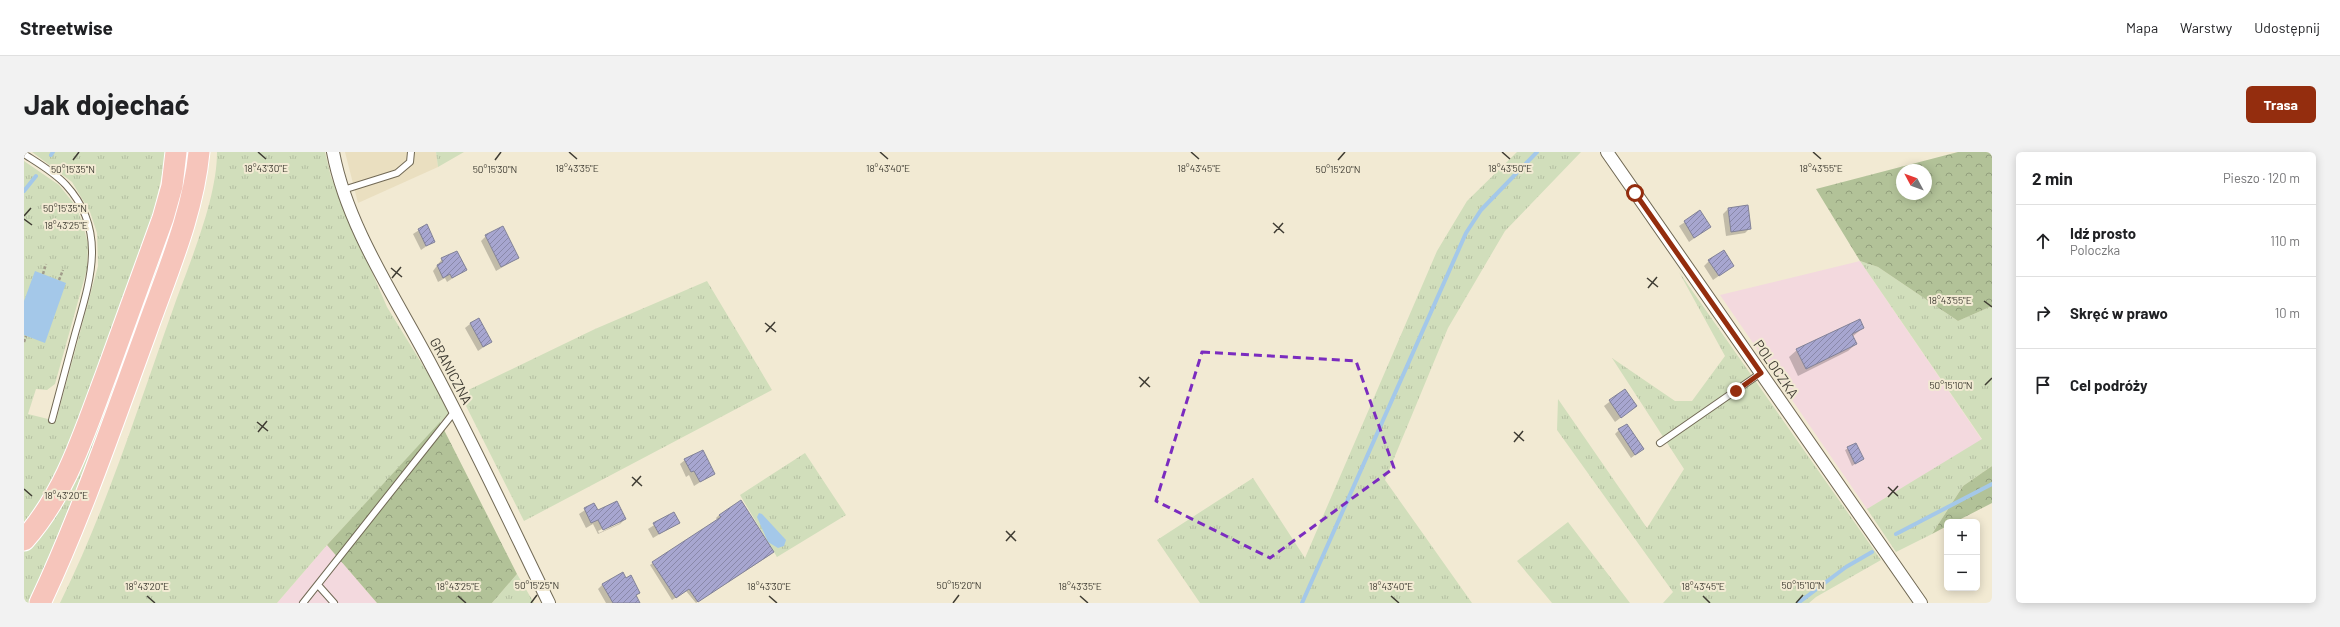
<!DOCTYPE html>
<html lang="pl">
<head>
<meta charset="utf-8">
<style>
	:root { --surface:#fff; --page:#f2f2f2; --text:#202124; --muted:#757577; --line:#e0e0e0; --accent:#942d0e }
	body { margin:0; font-family:Barlow,sans-serif; background:var(--page); color:var(--text) }
	.controls { position:absolute; right:12px; bottom:12px; display:grid; overflow:hidden; border-radius:6px; box-shadow:0 2px 10px #0003 }
	.controls button { width:36px; height:36px; display:grid; place-items:center; padding:0; border:0; border-bottom:1px solid var(--line); background:var(--surface); color:var(--text); font:20px sans-serif }
	.compass { position:absolute; left:1872px; top:12px; width:36px; height:36px; border-radius:50%; background:var(--surface); box-shadow:0 2px 10px #0003; rotate:311deg }
	.stop { position:absolute; width:12px; height:12px; margin:-9px; border:3px solid #942d0e; border-radius:50%; background:#fff }
	.stop.end { background:#942d0e; border-color:#fff; box-shadow:0 1px 4px #0008 }
	.list { margin:0; padding:0; list-style:none }
	h2 { display:flex; justify-content:space-between; align-items:center; height:52px; margin:0; padding:0 16px; font-size:17px }
	h2 small { font-size:13px; font-weight:400; color:var(--muted) }
	.list li { display:grid; grid-template-columns:26px 1fr auto; gap:12px; align-items:center; box-sizing:border-box; height:72px; padding:0 16px; border-top:1px solid var(--line) }
	.list b { display:block; font-size:15px; white-space:nowrap }
	.list p { margin:0; font-size:13px; white-space:nowrap; color:var(--muted) }
	.list em { font-size:13px; font-style:normal; color:var(--muted) }
	.icon { flex:none; width:22px; height:22px; fill:none; stroke:currentColor; stroke-width:2; stroke-linecap:round; stroke-linejoin:round }
	.map { position:relative; flex:none; width:1968px; height:451px; overflow:hidden; border-radius:6px }
	header { display:flex; align-items:center; gap:24px; box-sizing:border-box; height:56px; padding:0 20px; background:var(--surface); border-bottom:1px solid var(--line) }
	header strong { font-size:19px }
	nav { display:flex; gap:22px; margin-inline-start:auto; font-size:14px }
	.intro { display:flex; align-items:center; justify-content:space-between; box-sizing:border-box; height:96px; padding:0 24px }
	h1 { margin:0; font-size:28px }
	.button { padding:10px 18px; border-radius:6px; background:var(--accent); color:#fff; font-size:14px; font-weight:700 }
	main { display:flex; gap:24px; padding:0 24px }
	aside { flex:1; background:var(--surface); border-radius:6px; box-shadow:0 2px 10px #0003 }
	.map>svg:first-child { display:block }
	.built { fill:#eadfc0 }
	.industrial { fill:#f3d9de }
	.grass { fill:url(#grass-tufts) }
	.forest { fill:url(#forest-crowns); fill-rule:evenodd }
	.water { fill:#a4c8e9 }
	.shadow { fill:#0003; fill-rule:evenodd }
	.lines { fill:none; stroke-linecap:round; stroke-linejoin:round }
	.stream { stroke:#a4c8e9; stroke-width:4 }
	.building { fill:url(#building-hatch); stroke:#828297 }
	.lane-casing { stroke:#716955; stroke-width:8 }
	.street-casing { stroke:#716955; stroke-width:14 }
	.highway-casing { stroke:#fff; stroke-width:23 }
	.path { stroke:#a19b8a; stroke-width:2.5; stroke-dasharray:3 2; stroke-linecap:butt }
	.lane { stroke:#fff; stroke-width:6 }
	.street { stroke:#fff; stroke-width:12 }
	.highway { stroke:#f6c5bb; stroke-width:21 }
	.route { stroke:#942d0e; stroke-width:5 }
	.marked { fill:none; stroke:#7b2cbf; stroke-width:3; stroke-dasharray:8 5; stroke-linejoin:round }
	.ticks { fill:none; stroke:#3f3c33; stroke-width:1.5 }
	.labels { text-anchor:middle; stroke-width:4; stroke-linejoin:round; paint-order:stroke }
	.street-label { font-size:14px; fill:#3f3c33; stroke:#f2ead3 }
	.ticks-label { font-size:10px; text-anchor:middle; fill:#3f3c33; stroke:#f2ead3; stroke-width:4; stroke-linejoin:round; paint-order:stroke }
</style>
</head>
<body>
<header>
<strong>Streetwise</strong>
<nav><a>Mapa</a><a>Warstwy</a><a>Udostępnij</a></nav>
</header>
<div class="intro"><h1>Jak dojechać</h1><a class="button">Trasa</a></div>
<main>
<div class="map">
<svg width="1968" height="451" viewBox="0 0 1968 451">
	<defs>
		<pattern id="grass-tufts" width="24" height="20" patternUnits="userSpaceOnUse"><rect width="24" height="20" fill="#d1debb"/><path d="M3 7l-1-3M5 7V3M7 7l1-3M15 17l-1-3M17 17v-4M19 17l1-3" fill="none" stroke="#b4bfa1"/></pattern>
		<pattern id="forest-crowns" width="20" height="18" patternUnits="userSpaceOnUse"><rect width="20" height="18" fill="#b2c298"/><path d="M2 6a3 3 0 1 1 6 0M12 15a3 3 0 1 1 6 0" fill="none" stroke="#929f7d"/></pattern>
		<pattern id="building-hatch" width="6" height="6" patternUnits="userSpaceOnUse"><rect width="6" height="6" fill="#a7a6d0"/><path d="M-1 1l2-2M0 6l6-6M5 7l2-2" fill="none" stroke="#8988a9"/></pattern>
	</defs>
	<rect width="100%" height="100%" fill="#f2ead3"/>
	<path class="built" d="M321,0H412L414,15L334,51Z"/>
	<path class="industrial" d="M1836,109L1958,288L1843,357L1696,143Z
		M303,393L353,451H253Z"/>
	<path class="grass" d="M8,0H143L127,72L56,272L25,339L0,374V9L35,33L51,53L58,69L64,92L63,117L31,232L23,238L12,237L4,262L32,269L74,114L73,81L66,60L48,30Z
		M158,0H166C157,65 131,129 108,190C76,276 44,362 7,446L5,451H0V396L13,383Z
		M193,0H301L307,25L363,155L427,259L303,393L253,451H36C82,358 113,258 148,160C164,114 193,49 193,0Z
		M412,0H440L414,15Z
		M1493,0H1557L1481,79L1424,176L1361,328L1448,451H1176L1133,388L1229,326L1281,406L1413,99L1443,49Z
		M1836,109L1854,115L1934,169L1968,154V314L1939,334L1908,382L1872,400L1843,357L1958,287Z
		M1655,120L1857,408L1792,445L1785,451H1639L1649,440L1533,278L1534,247L1623,376L1660,317L1588,206L1651,249H1668L1701,204Z
		M683,129L748,238L500,369L436,242L571,177Z
		M781,301L822,363L753,405L716,343Z
		M1544,370L1606,451H1528L1493,409Z
		M493,422L510,451H468Z"/>
	<path class="forest" d="M1934,0H1968V154L1934,169L1854,115L1836,109L1792,37ZM1878,18H1902V42H1878Z
		M416,270L493,422L468,451H353L303,393Z
		M1968,314V351L1931,370H1923V374L1908,382L1939,334Z"/>
	<path class="water" d="M11,119L42,131L21,191L0,183V149Z
		M735,361L738,362L762,388L760,394L754,396L744,390L733,365Z"/>
	<path class="shadow" d="M1704,57L1726,76L1721,81L1702,84L1699,62Z
		M1676,60L1686,75L1665,90L1655,74Z
		M403,73L410,89L397,98L389,82Z
		M462,84L494,106L472,119L457,89Z
		M418,107L441,118L423,130L421,126L414,130L409,119Z
		M1685,109L1709,114L1689,128L1680,114Z
		M446,172L467,190L454,199L441,176Z
		M1839,176L1828,185L1832,192L1824,199L1774,224L1765,205L1773,198Z
		M1601,238L1612,254L1591,270L1580,254Z
		M1595,278L1619,297L1607,306L1591,282Z
		M1832,292L1839,307L1828,314L1821,298Z
		M661,308L689,322L670,334L665,323L662,325L656,312Z
		M570,352L573,359L601,367L596,372L574,382L569,372L562,376L555,362ZM596,368V371L575,381L574,379Z
		M649,361L654,371L629,386L624,377Z
		M695,363L746,403L672,451L662,439L648,448L626,413L694,369L692,366Z
		M601,427L615,441L612,444L613,451H582L574,437L579,432Z"/>
	<g class="lines">
		<path class="stream" d="M27,3L29,0
			M0,39L12,24
			M1872,382L1968,332
			M1278,451L1442,81L1457,58L1513,0
			M1774,451L1822,415L1848,400"/>
	</g>
	<path class="building" d="M1724,53L1727,77L1707,80L1704,56Z
		M1676,58L1687,75L1670,86L1660,69Z
		M403,72L411,90L402,94L394,77Z
		M479,74L495,106L477,115L461,83Z
		M1700,98L1710,114L1695,124L1684,108Z
		M433,99L443,118L428,126L426,122L419,126L413,113L419,110L417,106Z
		M455,166L468,190L459,195L446,171Z
		M1836,167L1840,176L1828,182L1833,192L1782,217L1772,197Z
		M1601,237L1613,254L1597,266L1585,248Z
		M1603,272L1620,297L1611,303L1594,277Z
		M1832,291L1840,307L1831,312L1823,295Z
		M679,298L691,322L676,330L670,319L667,320L660,307Z
		M717,348L750,400L674,450L665,437L652,446L628,410L697,365L695,363Z
		M593,349L602,367L579,378L574,368L567,371L560,356L570,351L574,358Z
		M650,360L656,371L635,382L629,371Z
		M599,420L602,426L607,423L616,441L612,443L616,451H589L578,432Z"/>
	<g class="lines">
		<defs>
			<path id="lane" d="M0,2C14,11 30,20 42,33C84,79 66,129 51,182C43,211 36,239 28,268
				M319,38L373,21L386,10L387,0
				M1636,291L1737,221
				M294,433L310,451
				M279,451L431,259"/>
			<path id="street" d="M309,0C323,75 372,146 407,213C449,291 486,371 525,451
				M1583,0L1897,451"/>
			<path id="highway" d="M0,388C42,341 60,281 82,223C101,171 120,118 139,66L148,34L152,0
				M16,451C57,364 88,273 121,183C142,123 169,63 175,0"/>
		</defs>
		<use href="#lane" class="lane-casing"/>
		<use href="#street" class="street-casing"/>
		<use href="#highway" class="highway-casing"/>
		<path class="path" d="M19,122L22,112
			M35,128L39,118
			M0,190L2,184"/>
		<use href="#lane" class="lane"/>
		<use href="#street" class="street"/>
		<use href="#highway" class="highway"/>
	</g>
	<g class="lines">
		<path class="route" d="M1611,41L1737,221L1712,239"/>
	</g>
	<path class="marked" d="M1178,200L1332,209L1370,316L1246,406L1132,349Z"/>
	<path class="ticks" d="M234,0L242,7M545,0L553,7M856,0L864,7M1167,0L1175,7M1478,0L1486,7M1789,0L1797,7M49,8L55,0M471,8L477,0M1314,8L1321,0M0,64L7,56M0,67L8,73M1249,71L1260,81M1250,81L1259,71M367,116L378,125M368,126L377,115M1623,126L1634,135M1624,136L1633,125M1960,149L1968,155M741,171L752,180M742,180L751,170M1115,225L1126,235M1961,233L1968,226M1116,235L1125,225M233,270L244,279M234,280L243,269M1490,280L1500,289M1490,290L1499,279M608,325L618,334M608,334L617,324M1864,335L1874,344M0,337L8,344M1864,345L1874,334M982,379L992,389M982,389L991,379M123,444L131,451M434,444L442,451M745,444L753,451M1056,444L1064,451M1367,444L1375,451M1679,444L1686,451M507,451L513,443M929,451L935,443M1772,451L1779,443"/>
	<g class="labels">
		<g class="street-label">
			<text transform="translate(1752 217) rotate(55)" y="5">POLOCZKA</text>
			<text transform="translate(427 219) rotate(62)" y="5">GRANICZNA</text>
		</g>
	</g>
	<g class="ticks-label">
		<text x="242" y="20">18°43'30"E</text>
		<text x="553" y="20">18°43'35"E</text>
		<text x="864" y="20">18°43'40"E</text>
		<text x="1175" y="20">18°43'45"E</text>
		<text x="1797" y="20">18°43'55"E</text>
		<text x="1486" y="20">18°43'50"E</text>
		<text x="49" y="21">50°15'35"N</text>
		<text x="471" y="21">50°15'30"N</text>
		<text x="1314" y="21">50°15'20"N</text>
		<text x="41" y="60">50°15'35"N</text>
		<text x="42" y="77">18°43'25"E</text>
		<text x="1926" y="152">18°43'55"E</text>
		<text x="1927" y="237">50°15'10"N</text>
		<text x="42" y="347">18°43'20"E</text>
		<text x="513" y="437">50°15'25"N</text>
		<text x="935" y="437">50°15'20"N</text>
		<text x="1779" y="437">50°15'10"N</text>
		<text x="123" y="438">18°43'20"E</text>
		<text x="434" y="438">18°43'25"E</text>
		<text x="745" y="438">18°43'30"E</text>
		<text x="1056" y="438">18°43'35"E</text>
		<text x="1367" y="438">18°43'40"E</text>
		<text x="1679" y="438">18°43'45"E</text>
	</g>
</svg>
<div class="controls">
<button>+</button>
<button>−</button>
</div>
<svg class="compass" viewBox="-18 -18 36 36"><path d="M0-13l5 13h-10z" fill="#e53935"/><path d="M0 13l5-13h-10z" fill="#757577"/></svg>
<div class="stop" style="left:1611px;top:41px"></div>
<div class="stop end" style="left:1712px;top:239px"></div>
</div>
<aside>
<h2>2 min<small>Pieszo · 120 m</small></h2>
<ul class="list">
<li><svg class="icon" aria-label="ahead" viewBox="0 0 24 24"><path d="M12 20V5M6 11l6-6 6 6"/></svg><div><b>Idź prosto</b><p>Poloczka</p></div><em>110 m</em></li>
<li><svg class="icon" aria-label="right" viewBox="0 0 24 24"><path d="M7 20v-9h11M14 6l5 5-5 5"/></svg><div><b>Skręć w prawo</b></div><em>10 m</em></li>
<li><svg class="icon" aria-label="arrive" viewBox="0 0 24 24"><path d="M6 21V4h12l-3 4 3 4H6"/></svg><div><b>Cel podróży</b></div></li>
</ul>
</aside>
</main>
</body>
</html>
